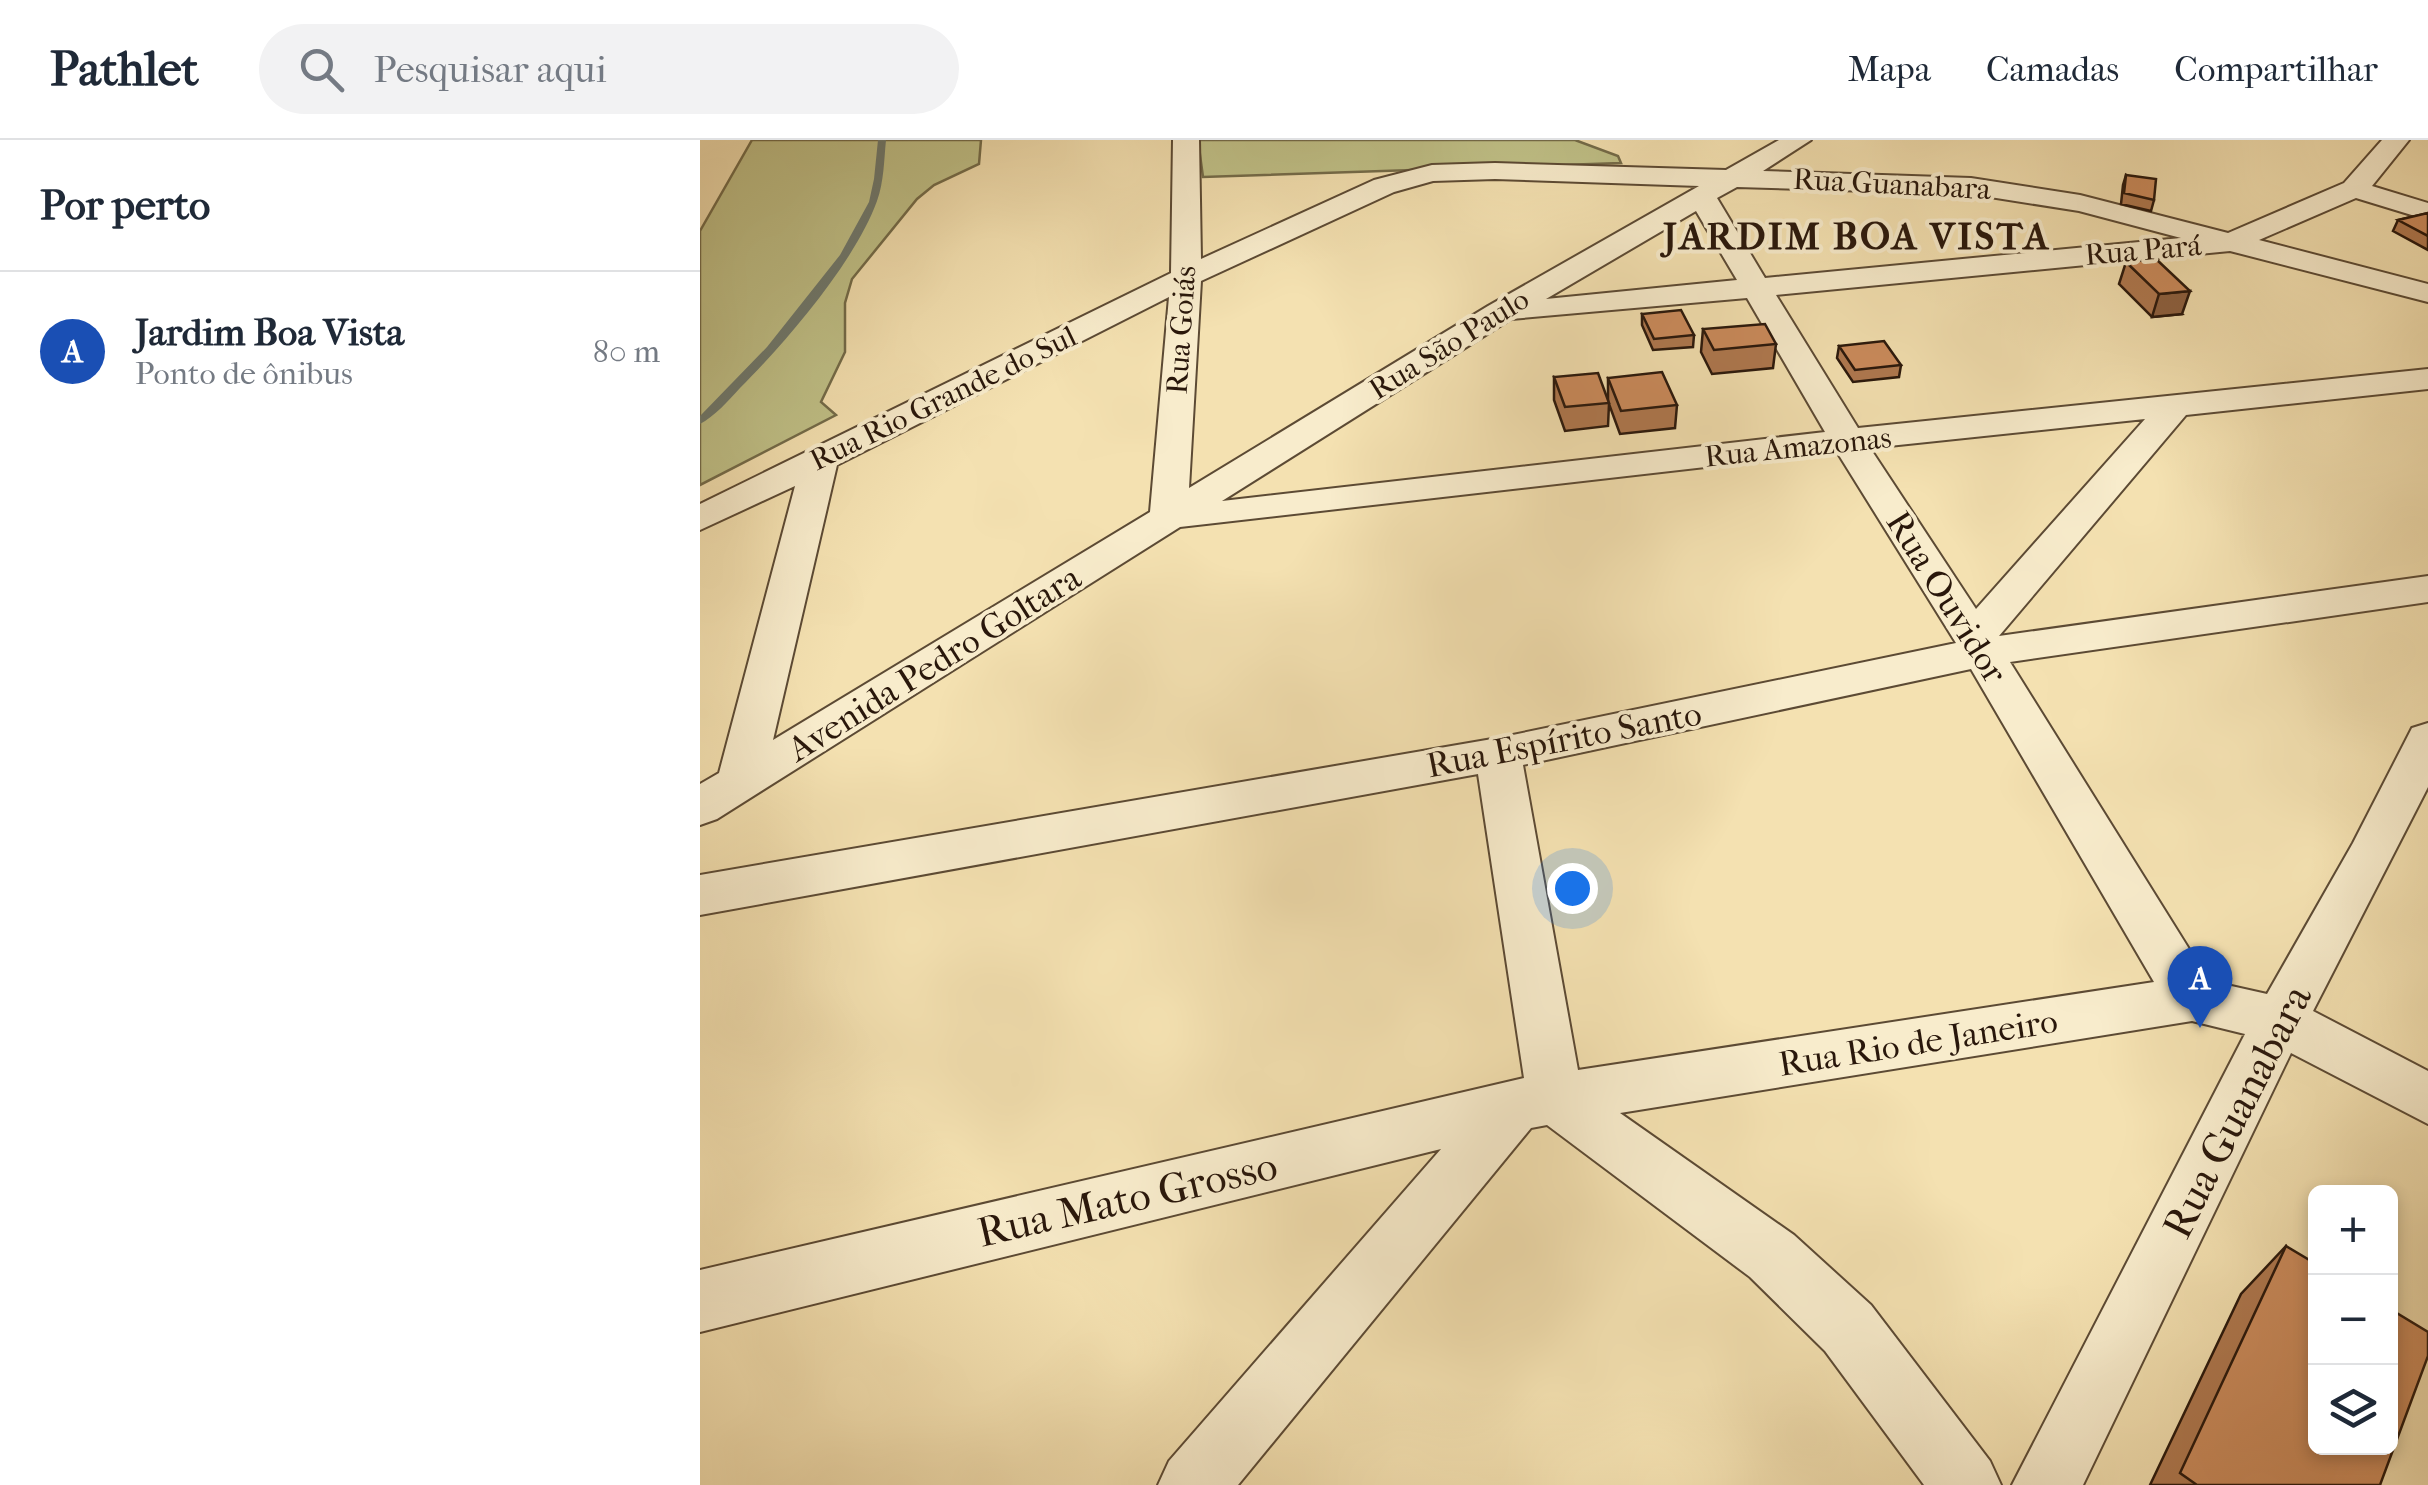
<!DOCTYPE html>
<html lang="pt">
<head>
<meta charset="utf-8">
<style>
	:root { --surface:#fff; --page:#f2f2f3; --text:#1f2937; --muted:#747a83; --line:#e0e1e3; --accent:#7c3aed }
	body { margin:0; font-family:"IM FELL French Canon",serif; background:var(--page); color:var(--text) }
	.controls { position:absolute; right:30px; bottom:30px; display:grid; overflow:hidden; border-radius:15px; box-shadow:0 5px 15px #0003 }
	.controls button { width:90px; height:90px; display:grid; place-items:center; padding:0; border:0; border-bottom:2px solid var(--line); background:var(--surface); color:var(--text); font:50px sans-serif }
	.you { position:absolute; left:872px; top:748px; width:35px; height:35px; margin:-25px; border:8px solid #fff; border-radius:50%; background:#1a73e8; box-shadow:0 0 0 15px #1a73e833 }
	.badge { display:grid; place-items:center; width:65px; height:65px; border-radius:50%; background:var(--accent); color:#fff; font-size:32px; font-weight:700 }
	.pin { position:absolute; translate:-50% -82px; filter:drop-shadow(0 2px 5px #0008) }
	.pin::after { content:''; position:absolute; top:52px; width:35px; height:30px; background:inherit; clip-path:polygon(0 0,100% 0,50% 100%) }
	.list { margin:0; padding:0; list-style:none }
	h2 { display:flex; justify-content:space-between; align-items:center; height:130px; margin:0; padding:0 40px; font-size:42px }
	h2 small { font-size:32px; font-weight:400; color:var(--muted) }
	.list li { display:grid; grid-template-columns:65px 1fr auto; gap:30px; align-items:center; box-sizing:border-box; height:160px; padding:0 40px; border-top:2px solid var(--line) }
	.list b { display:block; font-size:38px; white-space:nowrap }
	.list p { margin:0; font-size:32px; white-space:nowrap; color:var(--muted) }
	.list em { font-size:32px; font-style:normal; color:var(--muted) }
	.icon { flex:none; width:55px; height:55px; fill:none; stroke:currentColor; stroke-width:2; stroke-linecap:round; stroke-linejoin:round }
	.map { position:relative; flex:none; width:1728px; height:1345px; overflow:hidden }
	header { display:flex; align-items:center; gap:60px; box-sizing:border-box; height:140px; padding:0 50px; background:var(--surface); border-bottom:2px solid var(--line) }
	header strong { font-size:48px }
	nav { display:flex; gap:55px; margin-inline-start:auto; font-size:35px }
	.search { width:700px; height:90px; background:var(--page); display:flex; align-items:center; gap:25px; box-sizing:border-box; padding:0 35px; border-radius:55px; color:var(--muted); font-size:38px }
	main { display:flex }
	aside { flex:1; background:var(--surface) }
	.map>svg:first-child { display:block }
	.green { fill:#c0c188; stroke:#746c4a; stroke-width:2.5 }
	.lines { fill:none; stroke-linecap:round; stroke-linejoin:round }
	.stream { fill:#6f7a6f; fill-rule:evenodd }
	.minor-casing { stroke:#5c4a34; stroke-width:4 }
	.minor { fill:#f8eccc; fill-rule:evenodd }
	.wall { fill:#af784f; stroke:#29170b; stroke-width:2.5 }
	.shaded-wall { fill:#8e6140; stroke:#29170b; stroke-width:2.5 }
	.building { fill:#cb8b5c; stroke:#29170b; stroke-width:2.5 }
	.labels { text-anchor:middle; stroke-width:8; stroke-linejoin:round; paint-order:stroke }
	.far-street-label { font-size:30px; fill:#29170b; stroke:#f8eccc }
	.street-label { font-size:35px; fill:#29170b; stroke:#f8eccc }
	.far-district-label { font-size:38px; font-weight:bold; letter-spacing:2.5px; fill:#29170b; stroke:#f8eccc }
	.near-street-label { font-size:42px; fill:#29170b; stroke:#f8eccc }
</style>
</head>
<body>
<header>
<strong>Pathlet</strong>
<div class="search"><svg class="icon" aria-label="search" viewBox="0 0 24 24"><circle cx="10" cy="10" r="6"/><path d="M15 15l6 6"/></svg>Pesquisar aqui</div>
<nav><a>Mapa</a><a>Camadas</a><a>Compartilhar</a></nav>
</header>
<main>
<aside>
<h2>Por perto<small></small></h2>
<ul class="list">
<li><span class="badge" style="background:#1a4fb4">A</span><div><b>Jardim Boa Vista</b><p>Ponto de ônibus</p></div><em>80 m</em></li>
</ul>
</aside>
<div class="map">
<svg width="1728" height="1345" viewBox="0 0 1728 1345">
	<rect width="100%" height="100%" fill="#f4e1b1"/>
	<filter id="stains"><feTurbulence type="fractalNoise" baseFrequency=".002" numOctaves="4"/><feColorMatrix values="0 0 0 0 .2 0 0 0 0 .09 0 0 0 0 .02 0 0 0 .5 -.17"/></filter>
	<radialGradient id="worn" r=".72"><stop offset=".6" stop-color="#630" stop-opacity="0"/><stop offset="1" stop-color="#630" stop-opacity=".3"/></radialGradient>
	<path class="green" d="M52,0H281L279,24L234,45L217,59L152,139L145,163V212L121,262L136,275L0,345V91Z
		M498,0H875L918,16L921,23L503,37Z"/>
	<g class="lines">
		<path class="stream" d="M178,0H186C184,20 184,42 177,61C155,122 86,202 40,248C28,261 15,276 0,284V276L67,207L140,115L169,62L174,39Z"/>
		<defs>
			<path id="minor" d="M473,0H499L501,119L674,40L732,25L795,23L1026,30L1079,0H1111L1063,31L1271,38L1380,55L1528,93L1644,43L1682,0H1709L1672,46L1728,63V80L1656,58L1559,100L1728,144V162L1530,111L1076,155L1158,288L1728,229V249L1486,275L1299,496L1728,436V462L1310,522L1509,841L1567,854L1653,703L1712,588L1728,583V647L1613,871L1728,931V984L1591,913L1383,1345H1312L1545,894L1492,881L920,973L1094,1095L1171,1165L1290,1321L1301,1345H1224L1125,1211L1050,1137L847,985L831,988L538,1345H458L469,1321L741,1009L0,1192V1130L824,938L778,634L0,775V735L798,598L1256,503L1137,312L480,387L17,679L0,685V644L19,633L95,346L0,390V364L471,133ZM795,39L999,46L788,166L489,348L501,141L694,52L733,41ZM1037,47L1271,54L1379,71L1481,98L1065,138L1017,58ZM996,71L1037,140L846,159ZM469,157L450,372L73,600L137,325ZM1047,158L1125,292L522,361L811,179ZM1445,279L1276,469L1170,308ZM1271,529L1454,842L878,930L823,625Z"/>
		</defs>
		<use href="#minor" class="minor-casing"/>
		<use href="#minor" class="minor"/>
	</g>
	<path class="wall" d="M1426,35L1454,60L1451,71L1421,64L1423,45Z
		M1728,73V110L1693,91L1698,80Z
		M1426,122L1482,174L1452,177L1419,144Z
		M942,174L994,195L993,207L953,210L942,185Z
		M1003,189L1076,204L1073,228L1012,234L1001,212Z
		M1139,206L1201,225L1199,237L1153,242L1137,218Z
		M854,237L908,260V238L977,265L975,288L920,294L909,264L908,286L865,291L854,260Z
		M1586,1106L1680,1345H1450L1541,1154Z"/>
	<path class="shaded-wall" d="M1490,151L1482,174L1452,177L1459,154Z"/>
	<path class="building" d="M1426,35L1456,39L1454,60L1424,53Z
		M1728,73V96L1698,80Z
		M1456,119L1490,151L1459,154L1426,122Z
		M981,170L994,195L954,199L942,174Z
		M1065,184L1076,204L1014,210L1003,189Z
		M1184,201L1201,225L1155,230L1139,206Z
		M962,232L977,265L921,271L908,238Z
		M898,233L909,263L865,267L854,237Z
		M1586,1106L1616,1124V1308H1690V1169L1728,1192V1216L1680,1345H1497L1480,1333Z"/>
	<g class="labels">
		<g class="far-street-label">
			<text transform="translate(1192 44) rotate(3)" y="10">Rua Guanabara</text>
			<text transform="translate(1443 110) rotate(-5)" y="10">Rua Pará</text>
			<text transform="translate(481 190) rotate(-86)" y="10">Rua Goiás</text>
			<text transform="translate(749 204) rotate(-32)" y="10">Rua São Paulo</text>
			<text transform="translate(243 258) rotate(-26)" y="10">Rua Rio Grande do Sul</text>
			<text transform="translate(1098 307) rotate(-6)" y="10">Rua Amazonas</text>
		</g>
		<g class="street-label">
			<text transform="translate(1247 457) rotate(58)" y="12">Rua Ouvidor</text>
			<text transform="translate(234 523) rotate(-32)" y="12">Avenida Pedro Goltara</text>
			<text transform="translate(864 599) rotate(-11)" y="12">Rua Espírito Santo</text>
			<text transform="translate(1218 902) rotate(-9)" y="12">Rua Rio de Janeiro</text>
		</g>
		<g class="far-district-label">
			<text x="1157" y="109">JARDIM BOA VISTA</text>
		</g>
		<g class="near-street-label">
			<text transform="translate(1536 971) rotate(-63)" y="15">Rua Guanabara</text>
			<text transform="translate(427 1058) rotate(-13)" y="15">Rua Mato Grosso</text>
		</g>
	</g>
	<rect width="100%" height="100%" filter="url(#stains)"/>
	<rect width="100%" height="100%" fill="url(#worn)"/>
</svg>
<div class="controls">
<button>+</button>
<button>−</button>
<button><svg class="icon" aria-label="layers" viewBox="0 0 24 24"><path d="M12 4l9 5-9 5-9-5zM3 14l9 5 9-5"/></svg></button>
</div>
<div class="you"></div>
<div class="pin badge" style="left:1500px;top:888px;background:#1a4fb4">A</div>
</div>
</main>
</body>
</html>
